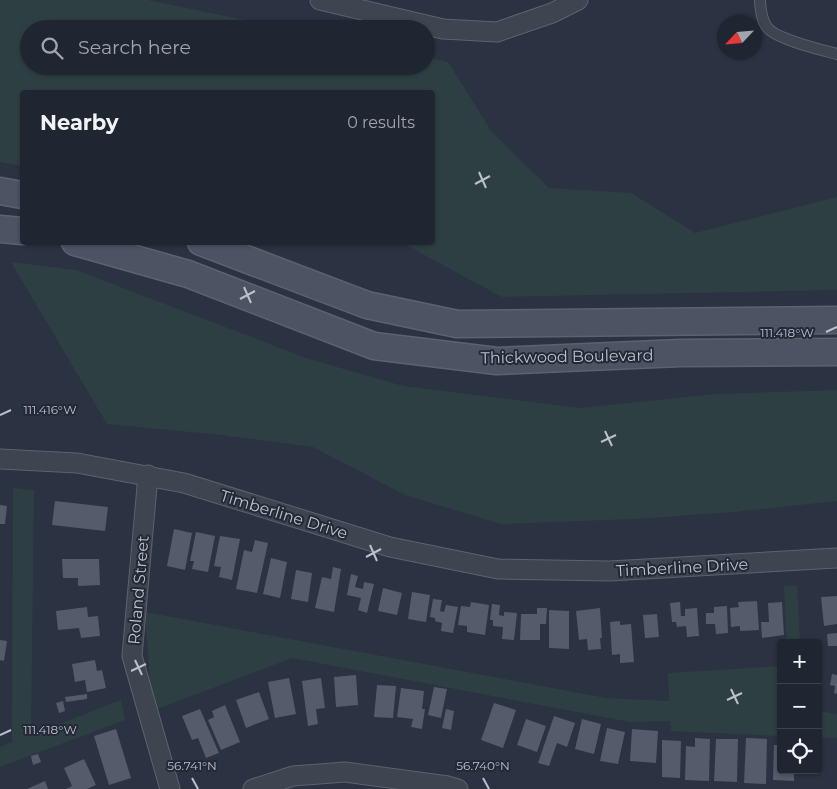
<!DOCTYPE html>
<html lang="en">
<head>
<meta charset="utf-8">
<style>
	:root { --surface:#202631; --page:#282e39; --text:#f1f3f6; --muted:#a2a5ab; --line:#3d434d }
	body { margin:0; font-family:Montserrat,sans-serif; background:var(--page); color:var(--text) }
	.controls { position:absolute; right:15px; bottom:15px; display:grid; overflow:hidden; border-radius:5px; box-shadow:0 1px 4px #0004 }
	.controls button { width:45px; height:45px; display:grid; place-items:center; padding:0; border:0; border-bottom:1px solid var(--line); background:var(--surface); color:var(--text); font:25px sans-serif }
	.compass { position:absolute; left:717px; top:15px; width:45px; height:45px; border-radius:50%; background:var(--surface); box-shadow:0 1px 4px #0004; rotate:244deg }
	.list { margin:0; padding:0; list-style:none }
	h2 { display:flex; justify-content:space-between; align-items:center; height:65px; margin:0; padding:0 20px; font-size:21px }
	h2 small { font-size:16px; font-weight:400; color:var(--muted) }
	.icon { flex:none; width:28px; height:28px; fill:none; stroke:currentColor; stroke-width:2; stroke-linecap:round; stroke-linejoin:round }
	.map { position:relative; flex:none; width:837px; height:789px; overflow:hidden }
	.search { position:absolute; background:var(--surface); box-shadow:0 1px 4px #0004; left:20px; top:20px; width:415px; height:55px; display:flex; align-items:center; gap:12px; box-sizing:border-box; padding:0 18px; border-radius:28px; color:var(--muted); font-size:19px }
	.panel { position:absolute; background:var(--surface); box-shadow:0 1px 4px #0004; left:20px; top:90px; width:415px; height:155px; border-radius:5px }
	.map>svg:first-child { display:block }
	.green { fill:#2e3f43 }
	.building { fill:#545b6b }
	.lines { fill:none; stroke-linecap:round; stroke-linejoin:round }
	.service-casing { stroke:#5d626e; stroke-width:12 }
	.minor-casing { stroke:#5d626e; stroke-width:21 }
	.secondary-casing { stroke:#5d626e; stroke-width:29 }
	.service { stroke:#3f4451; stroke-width:10 }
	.minor { stroke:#3f4451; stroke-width:19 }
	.secondary { stroke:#4d5363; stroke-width:26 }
	.ticks { fill:none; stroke:#bcc0cb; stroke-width:2 }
	.labels { text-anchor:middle; stroke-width:4; stroke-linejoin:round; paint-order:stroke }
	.street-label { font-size:16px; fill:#bcc0cb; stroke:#232936 }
	.ticks-label { font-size:12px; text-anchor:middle; fill:#bcc0cb; stroke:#232936; stroke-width:4; stroke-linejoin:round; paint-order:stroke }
</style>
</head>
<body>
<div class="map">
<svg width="837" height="789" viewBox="0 0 837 789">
	<rect width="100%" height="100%" fill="#2b3241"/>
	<path class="green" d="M0,0H148L288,29H29V66H426V57L448,62L492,132L549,188L631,193L695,233L837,197V290L502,297L402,243L432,242V92H22V166L0,162Z
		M11,262L76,270L306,358L403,386L580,408L715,394L837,390V501L735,512L634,519L501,524L405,495L313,447L222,435L107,424Z
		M13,488L34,490L31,735L121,700L125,720L0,767V747L12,742Z
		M784,586H797L800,643H787Z
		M145,612L606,698L669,701L668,673L781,666V736L671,731L670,721L630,722L292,658L152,711Z
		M818,711L837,714V738L818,737Z"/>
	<path class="building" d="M55,501L108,507L105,531L52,525Z
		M0,505L7,506L5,524H0Z
		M174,529L192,533L185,570L167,566Z
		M196,532L215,536L208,572L192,569L194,561H190Z
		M220,536L240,539L232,580L219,577L221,567L214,566Z
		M255,540L268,543L257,593L236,589L244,550L252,552Z
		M271,558L287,562L280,598L263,594Z
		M62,559H99L100,585L78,586V578H63Z
		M333,567L341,569L334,612L315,608L322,577L331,579Z
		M296,570L312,573L308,602L291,599Z
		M351,574L358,576L355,587L363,589L364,582L374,584L367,613L358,610L361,598L347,595Z
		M383,588L402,593L397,615L378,611Z
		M412,592L430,595L426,622L408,619Z
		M837,596V624L824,626L821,597Z
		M433,599L442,600L440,611L444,612L446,605L458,607L453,633L441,631L442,623L435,621V618L430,617Z
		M757,601L759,630L740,631V626L731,627L730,608L739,607L738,602Z
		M471,602L489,605L485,635L467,632V626L458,625L461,606L470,607Z
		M680,602L681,616H685V609L697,608L699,636L687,637L686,626L677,627L676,622H672L670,603Z
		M782,602L784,635L762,638L761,622H769L768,603Z
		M492,604L500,605L499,615L504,616V612L517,613L514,640L502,639L503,627L493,626V620H490Z
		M727,606L728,633L716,634L715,624H706V613H714V607Z
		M87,607L88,617L98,616L100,636L81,638L79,628L58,630L56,611Z
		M537,608H547L546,624H540V640H520L521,614H537Z
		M600,608L602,638H600L601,649L588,650L587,639L579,640L576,611Z
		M549,610L569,611V649L549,648Z
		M657,614L659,637L645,638L643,615Z
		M620,621V625L631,624L634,662L620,663V654L612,655L610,622Z
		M837,633V646H828L827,634Z
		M0,640L7,641L4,661L0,660Z
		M95,660L97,671L102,670L106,688L87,692L85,680L75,682L72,664Z
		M832,674L837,675V694L834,693L835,686L830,685Z
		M356,675L358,705L336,707L334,677Z
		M289,678L296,714L275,718L268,682Z
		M321,678L325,708L316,709L318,724L308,726L302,681Z
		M377,685L396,686L393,718L374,717Z
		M434,687L447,689L441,718L428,715Z
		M401,688L424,691L422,709H425L422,729L411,727L413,719L397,717Z
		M259,692L269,719L246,728L236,700Z
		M87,694V699L66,702L65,697Z
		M63,701L65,711L59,713L56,703Z
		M494,703L516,710L503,748L481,740Z
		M225,705L240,742L221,750L208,720L214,717L212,711Z
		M200,709L219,753L206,758L198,738L192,740L182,716Z
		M446,709L454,711L451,730L442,728Z
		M554,716L575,723L567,747L557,743L549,766L538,763Z
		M526,719L546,726L537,752L517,745Z
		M582,719L601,724L594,754L575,749Z
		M607,728L625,732L618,764L600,761Z
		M116,729L131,778L109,785L94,736Z
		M632,729L658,731L656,763L630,761Z
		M695,738L710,739L709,781L685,780L686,746L695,747Z
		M746,738L767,739L766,784L744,783Z
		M716,739H738L737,782L714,781Z
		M662,740L681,741L680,778L662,777Z
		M774,745H781V770H794V781L773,780Z
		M38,754L41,762L33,765L31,756Z
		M84,759L96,785L87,789H66L72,786L64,768Z
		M45,781L48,789H27Z"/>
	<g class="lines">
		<defs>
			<path id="service" d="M760,0C760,7 762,21 767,27C775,39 822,50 837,54"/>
			<path id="minor" d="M320,0L443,29L497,32L552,13L578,0
				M0,459L77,463L184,483L390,547L498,569L610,571L837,558
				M148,475L132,656L170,789
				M253,789L293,776L345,772L448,786L458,789"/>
			<path id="secondary" d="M0,191L22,195
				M0,229L22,231
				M75,242L188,274L374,346L497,361L680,353L837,352
				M201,242L367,305L457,324L837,320"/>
		</defs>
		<use href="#service" class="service-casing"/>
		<use href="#minor" class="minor-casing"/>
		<use href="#secondary" class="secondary-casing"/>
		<use href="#service" class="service"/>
		<use href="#minor" class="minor"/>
		<use href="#secondary" class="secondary"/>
	</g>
	<path class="ticks" d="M479,172L486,188M475,184L490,176M244,287L251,303M240,299L255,291M826,332L837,327M0,415L11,410M605,431L612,446M601,442L616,435M370,545L377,561M366,557L381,549M135,660L142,675M131,671L146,664M731,689L738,704M727,700L742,693M0,735L11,730M192,778L198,789M483,778L489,789"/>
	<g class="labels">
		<g class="street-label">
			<text transform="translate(567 356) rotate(-1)" y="6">Thickwood Boulevard</text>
			<text transform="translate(284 514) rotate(17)" y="6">Timberline Drive</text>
			<text transform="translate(682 567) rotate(-3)" y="6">Timberline Drive</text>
			<text transform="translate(138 590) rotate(-85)" y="6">Roland Street</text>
		</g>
	</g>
	<g class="ticks-label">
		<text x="787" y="337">111.418°W</text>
		<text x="50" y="414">111.416°W</text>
		<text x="50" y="734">111.418°W</text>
		<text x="192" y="770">56.741°N</text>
		<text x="483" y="770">56.740°N</text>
	</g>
</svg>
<div class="controls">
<button>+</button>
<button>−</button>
<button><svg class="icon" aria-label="locate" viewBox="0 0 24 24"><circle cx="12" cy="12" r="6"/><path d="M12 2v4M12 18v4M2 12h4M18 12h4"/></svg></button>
</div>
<svg class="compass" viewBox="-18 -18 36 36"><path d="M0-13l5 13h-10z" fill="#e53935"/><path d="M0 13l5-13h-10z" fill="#a2a5ab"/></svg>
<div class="search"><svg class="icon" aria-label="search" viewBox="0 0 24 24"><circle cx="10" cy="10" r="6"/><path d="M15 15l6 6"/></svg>Search here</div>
<section class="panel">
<h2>Nearby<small>0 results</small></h2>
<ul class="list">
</ul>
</section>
</div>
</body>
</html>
